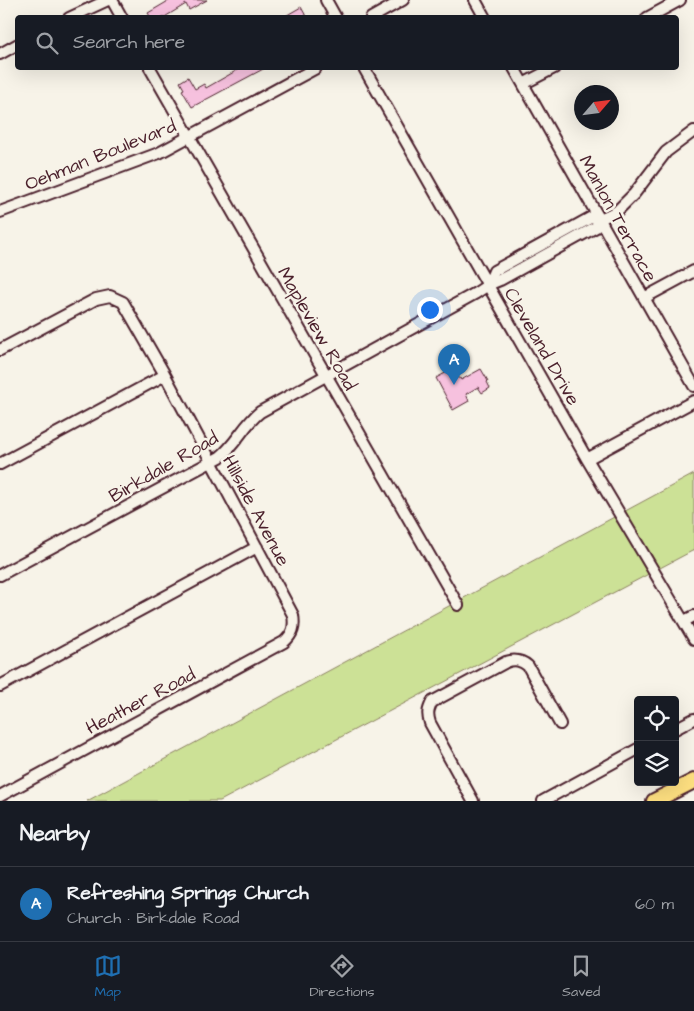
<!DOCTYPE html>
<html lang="en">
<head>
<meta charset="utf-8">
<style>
	:root { --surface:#171b24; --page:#242831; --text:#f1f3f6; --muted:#9ea1a6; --line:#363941; --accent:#1f6fb2 }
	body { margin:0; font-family:"Architects Daughter",sans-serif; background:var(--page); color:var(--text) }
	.controls { position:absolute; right:15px; bottom:15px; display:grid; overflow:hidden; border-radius:5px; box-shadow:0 5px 20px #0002 }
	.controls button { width:45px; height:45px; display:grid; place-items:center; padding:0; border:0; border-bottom:1px solid var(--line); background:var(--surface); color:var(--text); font:25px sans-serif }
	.compass { position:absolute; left:574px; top:85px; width:45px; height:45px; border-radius:50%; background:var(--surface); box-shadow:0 5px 20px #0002; rotate:62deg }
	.you { position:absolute; left:429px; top:309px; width:18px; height:18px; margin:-12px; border:4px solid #fff; border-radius:50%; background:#1a73e8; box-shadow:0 0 0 8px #1a73e833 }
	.badge { display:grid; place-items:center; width:32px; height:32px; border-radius:50%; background:var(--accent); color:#fff; font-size:16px; font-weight:700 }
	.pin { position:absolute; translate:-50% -41px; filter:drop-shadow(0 1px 2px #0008) }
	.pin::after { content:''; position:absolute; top:26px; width:18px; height:15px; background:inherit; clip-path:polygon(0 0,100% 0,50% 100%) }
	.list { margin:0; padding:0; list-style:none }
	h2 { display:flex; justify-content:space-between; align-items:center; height:65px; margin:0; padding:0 20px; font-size:21px }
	h2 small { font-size:16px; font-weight:400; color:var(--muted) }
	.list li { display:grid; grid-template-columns:32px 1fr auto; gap:15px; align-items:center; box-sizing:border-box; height:75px; padding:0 20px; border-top:1px solid var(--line) }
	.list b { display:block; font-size:19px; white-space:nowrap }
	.list p { margin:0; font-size:16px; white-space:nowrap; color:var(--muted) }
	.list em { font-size:16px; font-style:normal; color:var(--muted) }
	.icon { flex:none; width:28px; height:28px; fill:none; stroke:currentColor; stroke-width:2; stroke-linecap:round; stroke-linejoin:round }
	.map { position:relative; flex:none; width:694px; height:801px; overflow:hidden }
	.search { position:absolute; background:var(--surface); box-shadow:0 5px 20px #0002; left:15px; right:15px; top:15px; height:55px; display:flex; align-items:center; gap:12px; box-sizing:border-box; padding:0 18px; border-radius:5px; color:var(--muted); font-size:19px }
	.sheet { height:140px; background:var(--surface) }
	nav { display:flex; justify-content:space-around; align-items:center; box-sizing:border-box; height:70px; border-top:1px solid var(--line); background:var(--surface); font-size:14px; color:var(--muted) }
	nav a { display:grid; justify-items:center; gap:2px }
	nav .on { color:var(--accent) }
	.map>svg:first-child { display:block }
	.green { fill:#cce196; stroke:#8b8060 }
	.building { fill:#f6c1de; stroke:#4a1f2b }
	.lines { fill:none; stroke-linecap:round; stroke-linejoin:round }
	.minor-casing { stroke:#4a1f2b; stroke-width:14 }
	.highway-casing { stroke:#4a1f2b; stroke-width:18 }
	.minor { stroke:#f7f3e8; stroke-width:10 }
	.highway { stroke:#fddf80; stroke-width:14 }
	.labels { text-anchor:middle; stroke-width:5; stroke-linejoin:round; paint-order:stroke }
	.street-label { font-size:19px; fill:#4a1f2b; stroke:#f7f3e8 }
</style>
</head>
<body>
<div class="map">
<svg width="694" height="801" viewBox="0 0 694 801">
	<rect width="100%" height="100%" fill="#f7f3e8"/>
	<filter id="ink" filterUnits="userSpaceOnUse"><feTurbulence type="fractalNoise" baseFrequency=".02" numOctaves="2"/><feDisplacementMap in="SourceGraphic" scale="10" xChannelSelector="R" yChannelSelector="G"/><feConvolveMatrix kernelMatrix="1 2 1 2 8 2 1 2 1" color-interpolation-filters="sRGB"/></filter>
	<g filter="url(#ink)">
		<path class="green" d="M694,474V550L220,801H87Z"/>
		<path class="building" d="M170,0H207L189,10L186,4L163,18H151L148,13Z
			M301,7L307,18H282Z
			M241,68H265L192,107L182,90L184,89L180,82L188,77L195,89L204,84L206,88Z
			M453,369L458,378H460L461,380L481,369L488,381L487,382L490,388L482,393L478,387L466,394L469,401L453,410L436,378Z"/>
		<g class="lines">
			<defs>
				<path id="minor" d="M112,0L122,18
					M326,0L336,18
					M475,0L485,18
					M69,18L108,0
					M371,18L403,0
					M647,18L680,0
					M0,54L18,44
					M150,68L458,605
					M364,68L587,459L694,639
					M514,68L694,386
					M523,84L554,68
					M0,212L159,153L316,68
					M488,285L500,280L596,227L600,219
					M644,298L694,271
					M0,350L96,299L110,296L123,302L165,375L293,615C295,627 293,634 284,642L0,796
					M587,459L694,401
					M0,464L165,375
					M0,575L220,457C236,444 244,425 260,412L476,293L488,285L494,271L592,217L600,219L617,211L634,194L666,152L694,131
					M684,621L694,616
					M0,686L257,547
					M675,729L694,719
					M473,801L430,723C427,714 428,710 432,702L506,662C515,659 521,660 528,666L560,724
					M543,801L638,749"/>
				<path id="highway" d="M654,801L694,781"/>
			</defs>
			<use href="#minor" class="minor-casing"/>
			<use href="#highway" class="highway-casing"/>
			<use href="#minor" class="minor"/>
			<use href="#highway" class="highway"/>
		</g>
	</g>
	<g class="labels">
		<g class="street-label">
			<text transform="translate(100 154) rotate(-22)" y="7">Oehman Boulevard</text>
			<text transform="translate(619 218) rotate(61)" y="7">Manlon Terrace</text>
			<text transform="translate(318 328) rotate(60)" y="7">Mapleview Road</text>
			<text transform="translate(543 346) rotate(60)" y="7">Cleveland Drive</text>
			<text transform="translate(163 466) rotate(-30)" y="7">Birkdale Road</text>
			<text transform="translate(257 510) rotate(62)" y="7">Hillside Avenue</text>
			<text transform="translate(140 700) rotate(-28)" y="7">Heather Road</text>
		</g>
	</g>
</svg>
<div class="controls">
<button><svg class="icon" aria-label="locate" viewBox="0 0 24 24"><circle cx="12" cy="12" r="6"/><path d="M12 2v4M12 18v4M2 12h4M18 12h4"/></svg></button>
<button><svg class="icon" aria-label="layers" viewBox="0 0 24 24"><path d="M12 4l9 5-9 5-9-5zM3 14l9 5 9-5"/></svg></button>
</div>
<svg class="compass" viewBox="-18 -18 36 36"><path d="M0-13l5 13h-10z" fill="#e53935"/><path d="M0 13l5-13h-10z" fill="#9ea1a6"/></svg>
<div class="you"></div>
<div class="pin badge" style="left:454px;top:385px">A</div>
<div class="search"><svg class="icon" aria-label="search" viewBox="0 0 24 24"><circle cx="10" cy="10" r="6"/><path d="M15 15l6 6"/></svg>Search here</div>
</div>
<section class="sheet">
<h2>Nearby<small></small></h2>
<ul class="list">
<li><span class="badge">A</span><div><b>Refreshing Springs Church</b><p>Church · Birkdale Road</p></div><em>60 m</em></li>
</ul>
</section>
<nav>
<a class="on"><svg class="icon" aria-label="map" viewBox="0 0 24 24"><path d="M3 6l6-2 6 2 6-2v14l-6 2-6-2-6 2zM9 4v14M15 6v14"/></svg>Map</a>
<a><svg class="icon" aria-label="directions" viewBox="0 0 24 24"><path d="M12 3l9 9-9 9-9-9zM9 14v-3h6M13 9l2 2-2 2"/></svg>Directions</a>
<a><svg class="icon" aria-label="saved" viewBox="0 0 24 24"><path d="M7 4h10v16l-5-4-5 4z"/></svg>Saved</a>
</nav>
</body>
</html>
